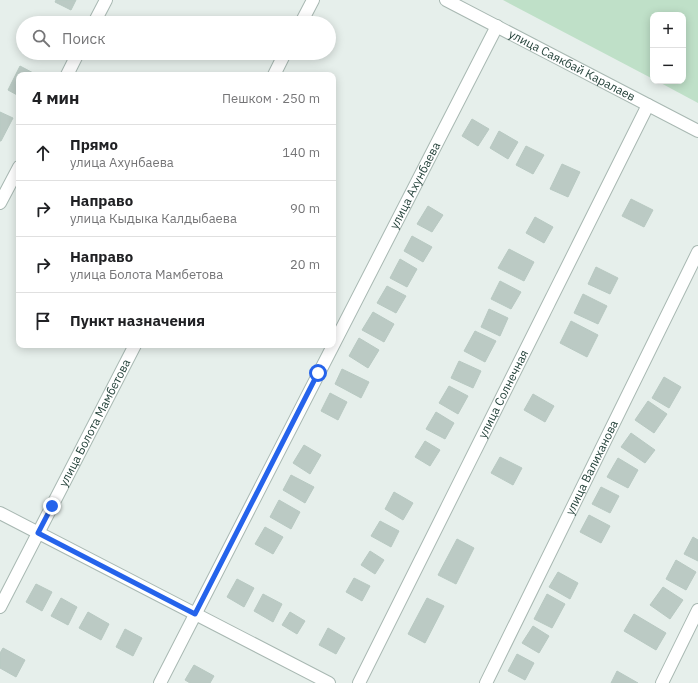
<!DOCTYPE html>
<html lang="ru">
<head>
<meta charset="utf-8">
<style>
	:root { --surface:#fff; --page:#f6f6f6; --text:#202124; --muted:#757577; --line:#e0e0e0 }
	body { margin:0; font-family:"IBM Plex Sans",sans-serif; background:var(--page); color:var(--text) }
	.controls { position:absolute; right:12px; top:12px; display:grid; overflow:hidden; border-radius:8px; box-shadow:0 2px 10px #0003 }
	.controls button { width:36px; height:36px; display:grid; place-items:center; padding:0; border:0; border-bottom:1px solid var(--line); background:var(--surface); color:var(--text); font:20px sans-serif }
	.stop { position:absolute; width:12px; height:12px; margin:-9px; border:3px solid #2563eb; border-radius:50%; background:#fff }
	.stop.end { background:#2563eb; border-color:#fff; box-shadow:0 1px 4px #0008 }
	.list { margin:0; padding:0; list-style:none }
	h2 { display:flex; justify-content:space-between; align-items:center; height:52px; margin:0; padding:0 16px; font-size:17px }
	h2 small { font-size:13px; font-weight:400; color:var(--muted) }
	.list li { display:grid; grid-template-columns:26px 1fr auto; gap:12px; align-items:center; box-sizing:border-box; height:56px; padding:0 16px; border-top:1px solid var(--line) }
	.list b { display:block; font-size:15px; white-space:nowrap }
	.list p { margin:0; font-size:13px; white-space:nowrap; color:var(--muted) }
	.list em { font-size:13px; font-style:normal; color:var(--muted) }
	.icon { flex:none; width:22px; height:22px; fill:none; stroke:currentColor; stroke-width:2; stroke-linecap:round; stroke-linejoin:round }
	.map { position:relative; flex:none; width:698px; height:683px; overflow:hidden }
	.search { position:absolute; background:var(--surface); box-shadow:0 2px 10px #0003; left:16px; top:16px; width:320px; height:44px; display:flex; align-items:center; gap:10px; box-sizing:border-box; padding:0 14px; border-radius:22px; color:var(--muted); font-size:15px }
	.panel { position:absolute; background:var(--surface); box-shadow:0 2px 10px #0003; left:16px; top:72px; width:320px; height:276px; border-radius:8px }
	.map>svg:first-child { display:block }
	.green { fill:#bfe0c8 }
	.building { fill:#bbcac4; stroke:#b8c9c2 }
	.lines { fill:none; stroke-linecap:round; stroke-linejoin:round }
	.minor-casing { stroke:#a8b8b2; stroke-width:14 }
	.minor { stroke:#fff; stroke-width:12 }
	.route { stroke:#2563eb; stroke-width:5 }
	.labels { text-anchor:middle; stroke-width:3; stroke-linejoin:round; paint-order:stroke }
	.street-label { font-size:12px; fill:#24423a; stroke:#f7fbf9 }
</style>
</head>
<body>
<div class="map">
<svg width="698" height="683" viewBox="0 0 698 683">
	<rect width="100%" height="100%" fill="#e6efeb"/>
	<path class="green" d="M503,0H698V103L657,81H683V15H653V79Z"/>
	<path class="building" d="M56,0H76L71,10L55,2Z
		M20,66L37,75H19V96L8,90Z
		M0,112L13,118L1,141H0Z
		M472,119L489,129L478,146L462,136Z
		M499,131L518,142L508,159L490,148Z
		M526,146L544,155L533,174L516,165Z
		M562,164L580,172L568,197L550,189Z
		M631,199L653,210L644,227L622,216Z
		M428,206L443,215L432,232L417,224Z
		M535,217L553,227L544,243L526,233Z
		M412,236L432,247L423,262L404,251Z
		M509,249L534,262L524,281L498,268Z
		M400,259L417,269L407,287L390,278Z
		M596,267L618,278L610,294L588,284Z
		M500,281L521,292L511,309L491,299Z
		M387,286L406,296L396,313L377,303Z
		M583,294L607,306L598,324L574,313Z
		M489,309L508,318L500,336L481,327Z
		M373,312L394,324L384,342L362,330Z
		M571,321L598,335L587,357L560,343Z
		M475,331L496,341L485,362L464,351Z
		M359,338L379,350L368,368L349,356Z
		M459,361L481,371L473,388L451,378Z
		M342,369L369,382L361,398L335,384Z
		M664,377L681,387L669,408L652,398Z
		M449,386L468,396L458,414L439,403Z
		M330,393L347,402L338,420L321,411Z
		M533,394L554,406L545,422L524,410Z
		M648,401L667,414L654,433L635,420Z
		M436,412L454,423L445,439L426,429Z
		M631,433L655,450L645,463L621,447Z
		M425,441L440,450L430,466L415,457Z
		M304,445L321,455L310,474L293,463Z
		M500,457L522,468L513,485L491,473Z
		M618,458L638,470L628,488L607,477Z
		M291,475L314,487L305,503L283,490Z
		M601,487L619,496L610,513L592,504Z
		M394,492L413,503L403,520L385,509Z
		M279,500L300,512L291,529L270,517Z
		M589,515L610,526L601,543L580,532Z
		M380,521L399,531L391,547L371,536Z
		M265,527L283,537L273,554L255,544Z
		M693,537L698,540V561L684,554Z
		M457,539L474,548L456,584L438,575Z
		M370,551L384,560L375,574L361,565Z
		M676,560L696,572L686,590L666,579Z
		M558,572L578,583L570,599L549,587Z
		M354,578L370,586L362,601L346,592Z
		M237,579L254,588L244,607L227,597Z
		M36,584L52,592L42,611L26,602Z
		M663,587L683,600L670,619L650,605Z
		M263,594L282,604L273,622L254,611Z
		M547,594L565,604L552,628L534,619Z
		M61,598L77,607L68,625L51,616Z
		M427,598L444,606L425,643L408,634Z
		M88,612L109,624L101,640L79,628Z
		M290,612L305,621L297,634L282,625Z
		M634,614L666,633L656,650L624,631Z
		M533,626L549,636L539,653L522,643Z
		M328,628L345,638L336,654L319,645Z
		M125,629L142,638L133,656L116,647Z
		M3,648L25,660L16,677L0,668V653Z
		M517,654L534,663L525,680L508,671Z
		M194,665L214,676L210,683H190L185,680Z
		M617,671L638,683H611Z"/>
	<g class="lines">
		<defs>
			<g id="minor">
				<path id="s1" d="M446,0L698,131"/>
				<path d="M94,23L106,0"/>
				<path d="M301,23L313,0"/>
				<path d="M67,75L78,53"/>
				<path d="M274,75L285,53"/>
				<path d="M0,203L19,167"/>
				<path d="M0,513L329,683"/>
				<path id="s2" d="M0,607L135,345"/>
				<path id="s3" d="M160,683L497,26"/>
				<path id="s4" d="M359,683L648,105"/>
				<path id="s5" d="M486,683L698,252"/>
				<path d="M662,683L698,610"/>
			</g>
		</defs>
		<use href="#minor" class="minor-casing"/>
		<use href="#minor" class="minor"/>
	</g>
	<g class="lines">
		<path class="route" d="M52,506L38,533L195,614L318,373"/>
	</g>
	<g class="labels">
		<g class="street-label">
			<text dy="4" stroke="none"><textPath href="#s1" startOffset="142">улица Саякбай Каралаев</textPath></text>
			<text dy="4" stroke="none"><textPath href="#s3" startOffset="559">улица Ахунбаева</textPath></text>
			<text dy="4" stroke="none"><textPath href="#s4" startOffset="323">улица Солнечная</textPath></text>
			<text dy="4" stroke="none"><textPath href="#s2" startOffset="207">улица Болота Мамбетова</textPath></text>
			<text dy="4" stroke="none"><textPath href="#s5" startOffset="240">улица Валиханова</textPath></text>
		</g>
	</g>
</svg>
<div class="controls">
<button>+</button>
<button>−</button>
</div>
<div class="stop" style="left:318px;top:373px"></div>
<div class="stop end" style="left:52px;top:506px"></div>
<div class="search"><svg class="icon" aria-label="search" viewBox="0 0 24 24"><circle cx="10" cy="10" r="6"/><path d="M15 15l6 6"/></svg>Поиск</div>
<section class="panel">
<h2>4 мин<small>Пешком · 250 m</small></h2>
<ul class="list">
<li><svg class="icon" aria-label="ahead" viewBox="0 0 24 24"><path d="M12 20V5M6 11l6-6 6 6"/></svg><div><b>Прямо</b><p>улица Ахунбаева</p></div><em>140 m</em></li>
<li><svg class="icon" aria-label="right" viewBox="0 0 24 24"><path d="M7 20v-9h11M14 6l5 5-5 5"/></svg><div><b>Направо</b><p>улица Кыдыка Калдыбаева</p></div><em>90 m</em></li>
<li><svg class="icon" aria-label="right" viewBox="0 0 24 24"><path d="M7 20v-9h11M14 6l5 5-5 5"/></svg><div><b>Направо</b><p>улица Болота Мамбетова</p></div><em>20 m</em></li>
<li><svg class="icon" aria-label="arrive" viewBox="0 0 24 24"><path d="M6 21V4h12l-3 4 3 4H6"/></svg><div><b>Пункт назначения</b></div></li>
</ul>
</section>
</div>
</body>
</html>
